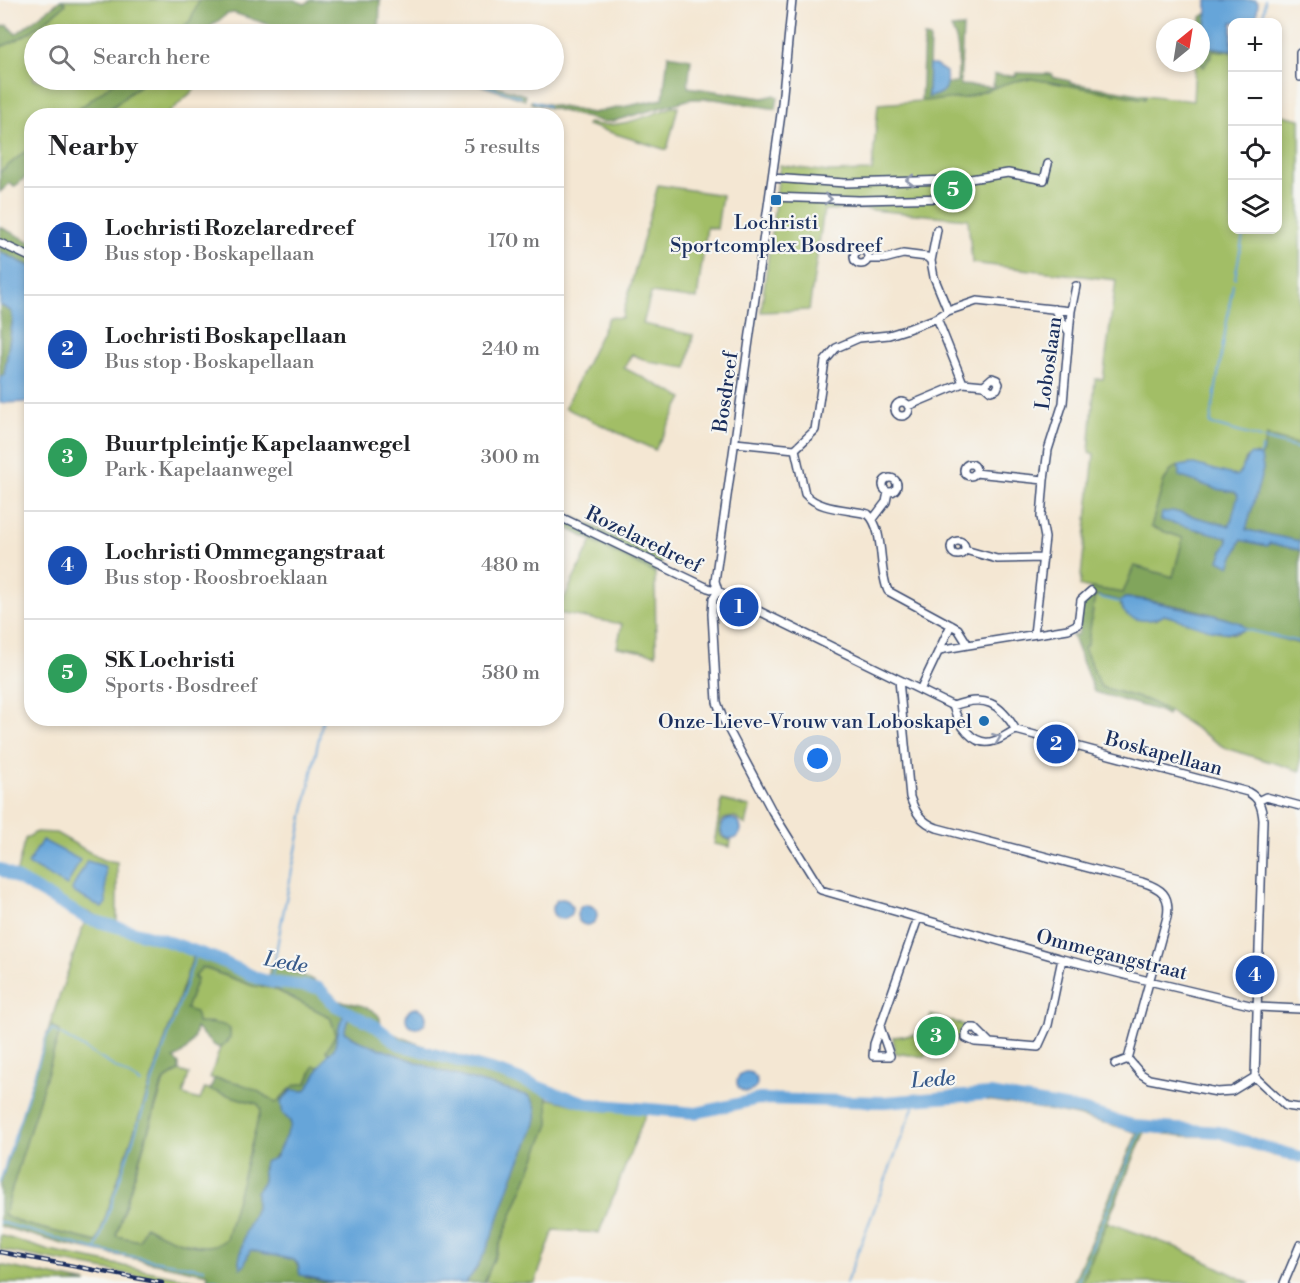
<!DOCTYPE html>
<html lang="en">
<head>
<meta charset="utf-8">
<style>
	:root { --surface:#fff; --page:#f2f2f2; --text:#202124; --muted:#757577; --line:#e0e0e0; --accent:#db2777 }
	body { margin:0; font-family:"Libre Bodoni",serif; background:var(--page); color:var(--text) }
	.controls { position:absolute; right:18px; top:18px; display:grid; overflow:hidden; border-radius:12px; box-shadow:0 3px 9px #0003 }
	.controls button { width:54px; height:54px; display:grid; place-items:center; padding:0; border:0; border-bottom:2px solid var(--line); background:var(--surface); color:var(--text); font:30px sans-serif }
	.compass { position:absolute; left:1156px; top:18px; width:54px; height:54px; border-radius:50%; background:var(--surface); box-shadow:0 3px 9px #0003; rotate:30deg }
	.you { position:absolute; left:818px; top:759px; width:21px; height:21px; margin:-15px; border:4px solid #fff; border-radius:50%; background:#1a73e8; box-shadow:0 0 0 9px #1a73e833 }
	.badge { display:grid; place-items:center; width:39px; height:39px; border-radius:50%; background:var(--accent); color:#fff; font-size:20px; font-weight:700 }
	.pin { position:absolute; translate:-50% -50%; border:3px solid #fff; box-shadow:0 2px 6px #0006 }
	.list { margin:0; padding:0; list-style:none }
	h2 { display:flex; justify-content:space-between; align-items:center; height:78px; margin:0; padding:0 24px; font-size:26px }
	h2 small { font-size:20px; font-weight:400; color:var(--muted) }
	.list li { display:grid; grid-template-columns:39px 1fr auto; gap:18px; align-items:center; box-sizing:border-box; height:108px; padding:0 24px; border-top:2px solid var(--line) }
	.list b { display:block; font-size:22px; white-space:nowrap }
	.list p { margin:0; font-size:20px; white-space:nowrap; color:var(--muted) }
	.list em { font-size:20px; font-style:normal; color:var(--muted) }
	.icon { flex:none; width:33px; height:33px; fill:none; stroke:currentColor; stroke-width:2; stroke-linecap:round; stroke-linejoin:round }
	.map { position:relative; flex:none; width:1300px; height:1283px; overflow:hidden }
	.search { position:absolute; background:var(--surface); box-shadow:0 3px 9px #0003; left:24px; top:24px; width:540px; height:66px; display:flex; align-items:center; gap:15px; box-sizing:border-box; padding:0 21px; border-radius:33px; color:var(--muted); font-size:22px }
	.panel { position:absolute; background:var(--surface); box-shadow:0 3px 9px #0003; left:24px; top:108px; width:540px; height:618px; border-radius:24px }
	.map>svg:first-child { display:block }
	.green { fill:#a2be66; stroke:#5e7662; stroke-width:1.5 }
	.forest { fill:#81a55b; stroke:#4e6a5c; stroke-width:1.5 }
	.water { fill:#66a5d9; stroke:#406a9c; stroke-width:1.5 }
	.lines { fill:none; stroke-linecap:round; stroke-linejoin:round }
	.stream { stroke:#66a5d9; stroke-width:2 }
	.river { stroke:#66a5d9; stroke-width:12 }
	.minor-casing { stroke:#3c4b70; stroke-width:10 }
	.minor { stroke:#fff; stroke-width:7 }
	.rail-casing { stroke:#1b2f5e; stroke-width:4.5 }
	.rail { stroke:#f6f6f2; stroke-width:2; stroke-dasharray:7; stroke-linecap:butt }
	.oneway { stroke:#8d97ae }
	.poi-dot { fill:#1f6fb2; stroke:#f6f6f2; stroke-width:2 }
	.labels { text-anchor:middle; stroke-width:4.5; stroke-linejoin:round; paint-order:stroke }
	.poi-label { font-size:20px; fill:#1b2f5e; stroke:#f6f6f2 }
	.street-label { font-size:20px; fill:#1b2f5e; stroke:#f6f6f2 }
	.water-label { font-size:21px; font-style:italic; fill:#355889; stroke:#f6f6f2 }
</style>
</head>
<body>
<div class="map">
<svg width="1300" height="1283" viewBox="0 0 1300 1283">
	<rect width="100%" height="100%" fill="#f6f6f2"/>
	<filter id="ink" filterUnits="userSpaceOnUse"><feTurbulence type="fractalNoise" baseFrequency=".0167" numOctaves="2"/><feDisplacementMap in="SourceGraphic" scale="12" xChannelSelector="R" yChannelSelector="G"/><feConvolveMatrix kernelMatrix="1 2 1 2 8 2 1 2 1" color-interpolation-filters="sRGB"/></filter>
	<filter id="wash" filterUnits="userSpaceOnUse"><feTurbulence type="fractalNoise" baseFrequency=".008" numOctaves="4" result="noise"/><feDisplacementMap in="SourceGraphic" scale="24" xChannelSelector="R" yChannelSelector="G"/><feGaussianBlur stdDeviation="1.35" result="paint"/><feColorMatrix in="noise" values="0 0 0 0 0 0 0 0 0 0 0 0 0 0 0 0 0 1.4 0 .05"/><feComposite in="paint" operator="in"/></filter>
	<g filter="url(#wash)">
		<rect width="100%" height="100%" fill="#f4e7d3"/>
		<path class="green" d="M63,0H199L190,22L174,34H34V80H117L71,115L32,116L31,147L0,172V47C26,38 45,21 66,4Z
			M1213,50L1232,52V230H1278V114L1300,119V445L1267,436L1261,457L1256,454L1246,458L1241,472L1236,476L1189,464L1172,469L1164,481L1151,527L1183,538L1173,577L1134,566L1123,593L1080,586L1094,454L1089,452L1095,379H1103L1116,280L972,263L968,219L862,209L824,210L809,310L761,312L780,165L828,172L872,171L878,104L964,98L1014,81L1033,79L1145,99L1146,95L1193,101L1195,63L1200,64L1210,58Z
			M146,80H198L194,90L166,115L102,116Z
			M672,107H678L667,150L587,125L588,123C618,130 644,117 672,107Z
			M658,185L722,195L717,229L707,227L697,299L651,293L643,324L693,335L687,368L649,362L632,354L624,368L683,398L655,450L565,408L609,317L622,318Z
			M592,541L655,573L656,654L617,647L622,624L557,613Z
			M1095,595L1120,601V605L1156,620L1164,615L1222,632L1235,634L1246,629L1300,644V771L1225,748L1169,711L1146,700L1101,687L1084,648L1088,643Z
			M722,800L750,807L746,825L734,817L724,819L720,824L721,836L731,841L730,847L714,844Z
			M36,832L56,833L103,860L117,862V923C81,912 48,894 16,875L25,839Z
			M85,921L136,935L194,954L97,1242L24,1224L4,1215L60,1031L50,1025L51,1021Z
			M201,967L253,986L272,988L330,1017L336,1034L326,1051L329,1053L321,1068L314,1066L306,1084C293,1083 285,1094 276,1103C257,1088 234,1080 210,1078L220,1048L227,1042L220,1025L209,1022L204,1024L196,1023L186,1009L197,980L194,978Z
			M931,1015L967,1026L962,1030V1039L935,1041L925,1057L895,1053L893,1037L925,1034Z
			M179,1071L189,1074L183,1095L200,1100L205,1088L258,1104L261,1109L226,1239L220,1245L203,1246L167,1239L139,1241L116,1236L164,1081Z
			M547,1098L595,1110L646,1113L599,1233L554,1230L535,1283H491L485,1281L549,1124Z
			M1107,1222L1181,1249L1250,1283H1082Z
			M0,1235L50,1251L207,1283H175L0,1250Z
			M0,1265L87,1283H0Z"/>
		<path class="forest" d="M61,0L66,4C45,21 26,38 0,47V27L7,25L16,34Z
			M199,0H294L305,4L311,0H380L379,34H296L234,13L227,14L201,34H174L190,21Z
			M1207,13L1206,43L1210,47L1232,50V52L1213,50L1204,67L1200,63L1201,17Z
			M963,27L960,85L993,87L994,75L1016,76V73L1052,74V77L1070,81V83L1146,95L1145,99L1033,79L1014,81L964,98L921,101L924,37L930,38L928,96C938,95 942,94 946,84L957,83C958,63 961,46 951,28Z
			M668,55L691,59L688,87L763,98L775,95L778,97L776,109L714,99H691L614,121L603,122L531,103V101L592,113L663,99Z
			M117,80H146L102,115H71Z
			M465,80H478L525,95V100Z
			M31,147V173L14,187L10,183L0,192V172Z
			M0,227L31,242V267L0,252Z
			M0,305L12,311L13,319L4,376L0,377Z
			M1267,436L1300,445V541L1246,530L1263,469L1261,457Z
			M1179,466L1180,476L1216,489L1235,492L1239,496L1230,526L1173,511L1199,531L1205,530L1227,537L1228,541L1219,560L1230,565L1241,540L1267,546L1270,543L1300,550V644L1246,629C1232,614 1157,602 1134,598H1125L1120,601L1095,595L1088,643L1084,648L1099,683L1101,687L1146,700L1169,711L1167,715L1160,711L1094,692L1072,635H1078L1083,601L1091,588L1123,593L1134,566L1173,577L1183,538L1151,527L1164,481L1172,469Z
			M556,509L664,559L655,573L557,523Z
			M194,954L245,973L249,969L268,978L271,964C296,972 322,980 338,1001C349,1002 375,1006 380,1018C380,1019 381,1026 381,1028L384,1030L423,1046L502,1068L545,1086L548,1105L549,1124L484,1283H465L475,1271L536,1118L533,1101L528,1096C469,1077 396,1065 344,1032L349,1015L340,1024L334,1050L329,1053L326,1051L336,1034L330,1017L273,988L253,986L202,967L194,978L197,979L186,1009L196,1012L197,1023C207,1024 221,1021 230,1029V1038L220,1048L213,1045L196,1028C193,1044 188,1050 174,1059L179,1064V1071L163,1081L116,1236L139,1241L145,1226C165,1237 206,1257 226,1239L261,1109L258,1104L210,1090L214,1079C237,1080 259,1090 276,1103L295,1085L307,1083L314,1066L321,1067C317,1076 311,1089 301,1092L290,1121L291,1125C281,1145 281,1153 262,1168C265,1179 263,1184 256,1192V1208L245,1233L239,1261L244,1266L249,1249L294,1260L306,1278L334,1283H213L207,1282L208,1274L63,1244L0,1226V1185L50,1025L60,1031L4,1215L24,1224L97,1242Z
			M987,1096L1040,1104L1139,1128L1219,1134L1276,1153L1275,1156L1215,1136H1183L1145,1131L1082,1283H1073L1137,1133C1088,1116 1037,1107 986,1100Z"/>
		<path class="water" d="M1207,0H1256L1258,3L1256,22H1232V50L1210,47L1206,43Z
			M929,65H935L946,72C948,89 944,94 928,97Z
			M0,252L31,267V402L0,403V377L4,375L13,319L11,311L0,305Z
			M1251,454L1261,457L1263,469L1246,530L1300,541V550L1270,543L1267,546L1241,540L1230,566L1219,560L1228,541L1227,537L1161,520L1162,513L1172,511L1230,526L1238,495L1235,492L1216,489L1179,476V466L1194,464L1236,476C1244,471 1243,460 1251,454Z
			M1125,598L1144,600L1213,615L1240,623L1246,629C1220,640 1190,621 1164,615C1149,624 1122,622 1120,601Z
			M721 829a10 10 0 1 1 20 0a10 10 0 1 1-20 0Z
			M42,840L80,860L67,886L28,864Z
			M87,861L104,866L105,868L106,903L102,908L73,892L72,889Z
			M552 909a10 10 0 1 1 20 0a10 10 0 1 1-20 0Z
			M577 915a10 10 0 1 1 20 0a10 10 0 1 1-20 0Z
			M406 1018a10 10 0 1 1 20 0a10 10 0 1 1-20 0Z
			M344,1015H349L344,1032L357,1040L443,1072L528,1096C534,1101 537,1109 536,1117C536,1128 521,1157 516,1169C500,1207 493,1251 465,1283H334L300,1275L298,1264L294,1260L250,1250L244,1266L240,1268L239,1261L245,1233L256,1208V1192C269,1177 260,1177 264,1162L275,1158L291,1125L290,1121L283,1114L281,1102L292,1090L305,1091C316,1079 321,1058 334,1049L340,1024Z
			M737 1082a10 10 0 1 1 20 0a10 10 0 1 1-20 0Z"/>
		<g class="lines">
			<path class="stream" d="M1263,22L1265,0
				M468,80L521,97
				M533,101L548,106
				M546,116V114
				M1235,278L1244,230
				M1233,284L1210,424L1300,449
				M1259,456L1262,448
				M1099,597L1123,603
				M1243,629L1300,642
				M271,982L281,924L323,718
				M346,1018L348,1012
				M149,1092L197,951
				M148,1095L96,1250L204,1269
				M0,1182L47,1036L52,1029L141,1083
				M0,1222L96,1250
				M209,1279L231,1283
				M846,1283L916,1100
				M1077,1283L1143,1126"/>
			<path class="river" d="M0,869L88,919L161,939L217,959L257,978L271,982L319,988L336,1006L374,1025L400,1045L505,1074L560,1095
				M565,1096L590,1104L696,1113L759,1099L884,1102L990,1094L1082,1110L1135,1126L1219,1132L1263,1147L1300,1157"/>
		</g>
	</g>
	<g filter="url(#ink)">
		<g class="lines">
			<defs>
				<path id="minor" d="M1300,53V77
					M958,181L1008,173L1044,180L1048,164
					M770,197L859,200L951,198L958,197L961,186L958,181L952,180L845,183L772,178
					M0,243L32,258
					M854 257a7 7 0 1 1 14 0a7 7 0 1 1-14 0Z
					M868,259H884L903,254L927,257L931,261L934,277L948,311
					M931,261L937,230
					M1054,309L1069,332
					M992,378L997,380L999,384L997,389L991,391L984,385Z
					M963,383L984,385
					M895 409a7 7 0 1 1 14 0a7 7 0 1 1-14 0Z
					M908,406L963,383L937,318
					M735,443L795,449
					M795,449L815,430L825,361L836,348L859,338L889,335L905,330L937,318L948,311L977,301L1071,311
					M795,449L805,494C819,510 848,509 868,514C885,530 878,569 888,591L958,629L968,645L939,650
					M964 470a6 6 0 1 1 12 0a6 6 0 1 1-12 0Z
					M975,473L1044,480
					M883 485a7 7 0 1 1 14 0a7 7 0 1 1-14 0Z
					M556,515L708,588L718,591L953,706C985,694 1000,703 1016,730
					M873,519L886,502L888,492
					M951 548a7 7 0 1 1 14 0a7 7 0 1 1-14 0Z
					M965,550L997,559L1043,558
					M718,591L713,599L712,614L717,702L723,719L772,811L821,890L1062,959L1149,981L1258,1007L1300,1009
					M718,591L715,581L781,114L792,0
					M1034,634L1045,538L1041,517L1044,480L1048,450L1063,403L1071,311L1076,286
					M968,645L1068,629L1078,624L1081,600L1091,591
					M899,680L910,797C915,812 921,822 937,828L1142,882C1161,888 1171,895 1167,917L1128,1059L1141,1074L1149,1079L1217,1092L1232,1091L1255,1077
					M920,690L951,625
					M953,706C958,723 973,748 994,741C1002,739 1008,733 1016,730L1248,792C1259,798 1262,807 1263,820L1255,1077
					M1258,801L1266,797L1300,806
					M880,1027L890,1056H873L874,1044L880,1027L918,918
					M990,1043L975,1042L966,1038V1032L969,1028H975L990,1043L1038,1047L1048,1025L1062,959
					M1115,1064L1128,1059
					M1255,1077L1286,1106L1300,1108
					M1284,1283L1300,1245"/>
			</defs>
			<use href="#minor" class="minor-casing"/>
			<use href="#minor" class="minor"/>
			<defs>
				<path id="rail" d="M0,1252L162,1283"/>
			</defs>
			<use href="#rail" class="rail-casing"/>
			<use href="#rail" class="rail"/>
		</g>
		<defs><path id="oneway-chevron" d="M-2-3.5L2.5 0L-2 3.5" fill="none" stroke-width="1.6" stroke-linecap="round" stroke-linejoin="round" transform="scale(1.5)"/></defs>
		<g class="oneway">
			<use href="#oneway-chevron" transform="translate(910 180) rotate(180)"/>
			<use href="#oneway-chevron" transform="translate(828 199) rotate(2)"/>
			<use href="#oneway-chevron" transform="translate(997 738) rotate(-21)"/>
		</g>
	</g>
	<g class="poi-dot">
		<rect x="770" y="194" width="12" height="12" rx="3"/>
		<circle cx="984" cy="721" r="6"/>
	</g>
	<g class="labels">
		<g class="poi-label">
			<text x="776" y="229">Lochristi<tspan x="776" dy="23">Sportcomplex Bosdreef</tspan></text>
			<text x="972" y="728" text-anchor="end">Onze-Lieve-Vrouw van Loboskapel</text>
		</g>
		<g class="street-label">
			<text transform="translate(1048 363) rotate(-82)" y="7">Loboslaan</text>
			<text transform="translate(725 392) rotate(-82)" y="7">Bosdreef</text>
			<text transform="translate(644 539) rotate(26)" y="7">Rozelaredreef</text>
			<text transform="translate(1164 753) rotate(15)" y="7">Boskapellaan</text>
			<text transform="translate(1112 954) rotate(14)" y="7">Ommegangstraat</text>
		</g>
		<g class="water-label">
			<text transform="translate(286 962) rotate(10)" y="7">Lede</text>
			<text transform="translate(933 1079) rotate(-4)" y="7">Lede</text>
		</g>
	</g>
</svg>
<div class="controls">
<button>+</button>
<button>−</button>
<button><svg class="icon" aria-label="locate" viewBox="0 0 24 24"><circle cx="12" cy="12" r="6"/><path d="M12 2v4M12 18v4M2 12h4M18 12h4"/></svg></button>
<button><svg class="icon" aria-label="layers" viewBox="0 0 24 24"><path d="M12 4l9 5-9 5-9-5zM3 14l9 5 9-5"/></svg></button>
</div>
<svg class="compass" viewBox="-18 -18 36 36"><path d="M0-13l5 13h-10z" fill="#e53935"/><path d="M0 13l5-13h-10z" fill="#757577"/></svg>
<div class="you"></div>
<div class="pin badge" style="left:739px;top:607px;background:#1a4fb4">1</div>
<div class="pin badge" style="left:1056px;top:744px;background:#1a4fb4">2</div>
<div class="pin badge" style="left:936px;top:1036px;background:#2e9e5b">3</div>
<div class="pin badge" style="left:1255px;top:975px;background:#1a4fb4">4</div>
<div class="pin badge" style="left:953px;top:190px;background:#2e9e5b">5</div>
<div class="search"><svg class="icon" aria-label="search" viewBox="0 0 24 24"><circle cx="10" cy="10" r="6"/><path d="M15 15l6 6"/></svg>Search here</div>
<section class="panel">
<h2>Nearby<small>5 results</small></h2>
<ul class="list">
<li><span class="badge" style="background:#1a4fb4">1</span><div><b>Lochristi Rozelaredreef</b><p>Bus stop · Boskapellaan</p></div><em>170 m</em></li>
<li><span class="badge" style="background:#1a4fb4">2</span><div><b>Lochristi Boskapellaan</b><p>Bus stop · Boskapellaan</p></div><em>240 m</em></li>
<li><span class="badge" style="background:#2e9e5b">3</span><div><b>Buurtpleintje Kapelaanwegel</b><p>Park · Kapelaanwegel</p></div><em>300 m</em></li>
<li><span class="badge" style="background:#1a4fb4">4</span><div><b>Lochristi Ommegangstraat</b><p>Bus stop · Roosbroeklaan</p></div><em>480 m</em></li>
<li><span class="badge" style="background:#2e9e5b">5</span><div><b>SK Lochristi</b><p>Sports · Bosdreef</p></div><em>580 m</em></li>
</ul>
</section>
</div>
</body>
</html>
